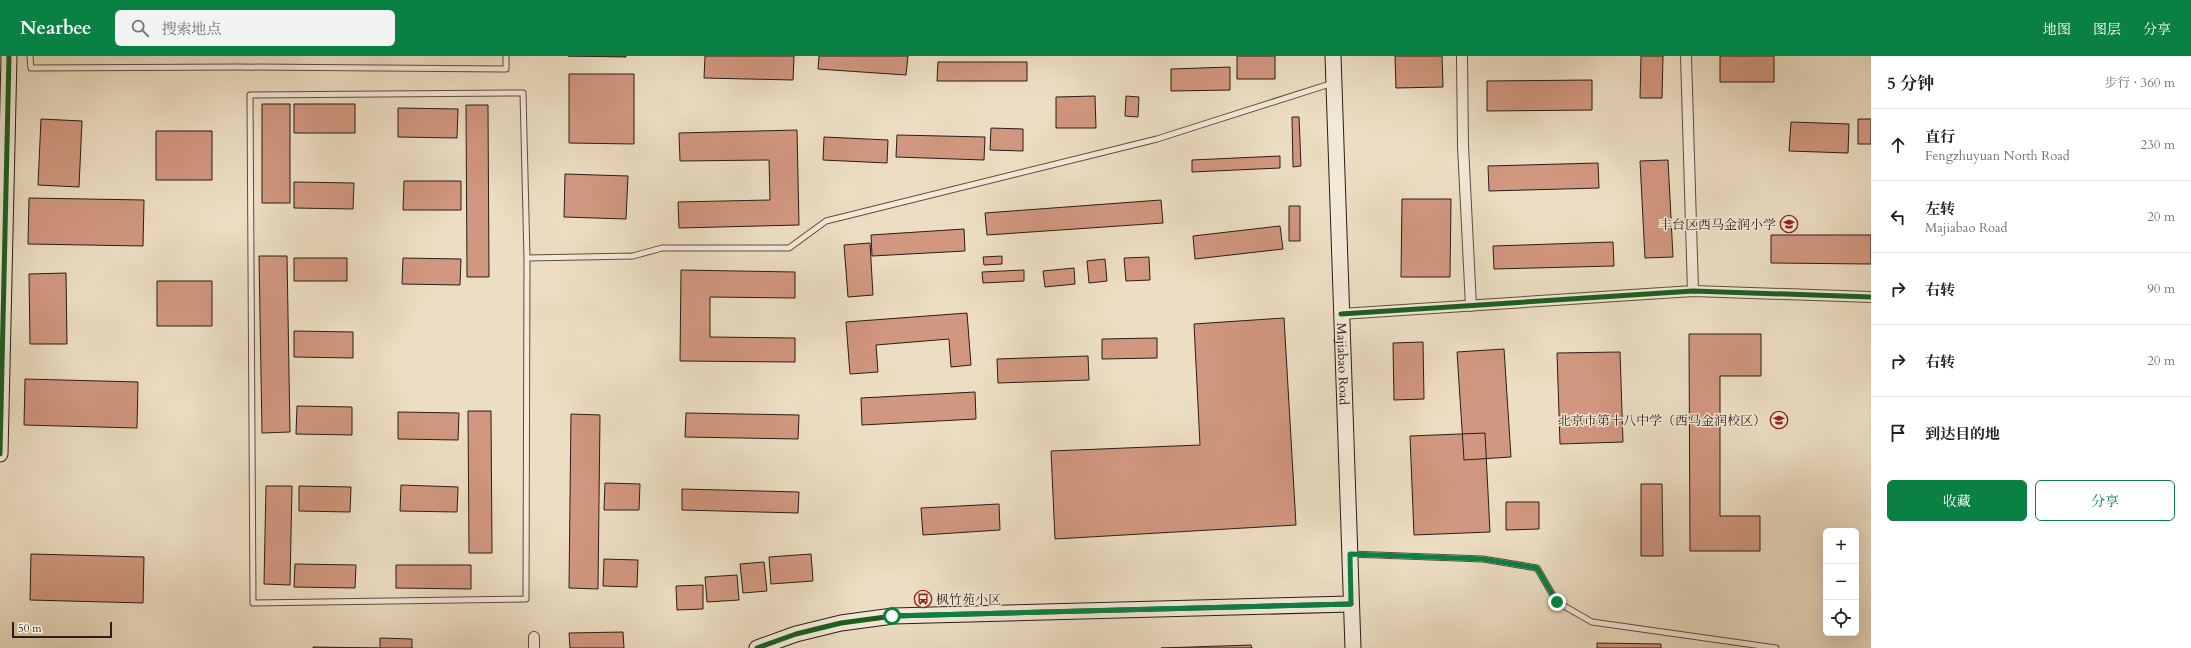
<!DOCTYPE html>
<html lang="zh">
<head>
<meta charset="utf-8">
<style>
	:root { --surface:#fff; --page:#f2f2f2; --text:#202124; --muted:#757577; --line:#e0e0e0; --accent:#0b8043 }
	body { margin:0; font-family:Cardo,"Noto Serif SC",serif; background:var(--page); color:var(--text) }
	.controls { position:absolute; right:12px; bottom:12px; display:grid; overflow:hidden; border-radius:6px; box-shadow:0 4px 16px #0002 }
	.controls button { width:36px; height:36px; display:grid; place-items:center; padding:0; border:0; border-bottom:1px solid var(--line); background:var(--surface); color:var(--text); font:20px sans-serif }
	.scale { position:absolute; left:12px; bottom:10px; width:100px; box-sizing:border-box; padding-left:4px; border:2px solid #291d16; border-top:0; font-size:11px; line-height:14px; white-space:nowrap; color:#291d16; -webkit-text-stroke:3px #f3ead8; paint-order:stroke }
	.stop { position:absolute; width:12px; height:12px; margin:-9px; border:3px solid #0b8043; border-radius:50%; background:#fff }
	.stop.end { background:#0b8043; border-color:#fff; box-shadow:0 1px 4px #0008 }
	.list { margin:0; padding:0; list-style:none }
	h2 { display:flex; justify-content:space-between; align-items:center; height:52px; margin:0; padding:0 16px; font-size:17px }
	h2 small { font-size:13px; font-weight:400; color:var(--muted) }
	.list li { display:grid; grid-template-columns:26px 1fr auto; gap:12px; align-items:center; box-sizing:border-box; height:72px; padding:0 16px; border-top:1px solid var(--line) }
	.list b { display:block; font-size:15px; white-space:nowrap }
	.list p { margin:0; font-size:13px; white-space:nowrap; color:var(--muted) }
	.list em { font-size:13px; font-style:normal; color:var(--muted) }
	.actions { display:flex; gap:8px; padding:12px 16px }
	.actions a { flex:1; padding:9px 0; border:1px solid var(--accent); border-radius:6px; text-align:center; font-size:14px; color:var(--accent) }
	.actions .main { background:var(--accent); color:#fff }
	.icon { flex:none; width:22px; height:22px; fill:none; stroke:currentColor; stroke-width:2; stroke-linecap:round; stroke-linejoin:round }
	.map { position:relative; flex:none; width:1871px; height:592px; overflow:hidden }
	header { display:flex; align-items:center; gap:24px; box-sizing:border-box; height:56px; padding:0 20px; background:var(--accent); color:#fff }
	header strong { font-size:19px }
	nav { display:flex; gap:22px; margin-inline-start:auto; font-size:14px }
	.search { width:280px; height:36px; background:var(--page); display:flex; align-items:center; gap:10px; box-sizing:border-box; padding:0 14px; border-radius:6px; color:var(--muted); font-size:15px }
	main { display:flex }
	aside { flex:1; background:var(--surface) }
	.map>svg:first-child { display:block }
	.building { fill:#d29780; stroke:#291d16 }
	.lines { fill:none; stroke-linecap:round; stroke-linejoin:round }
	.lane-casing { stroke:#5a4d41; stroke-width:7 }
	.street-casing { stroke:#5a4d41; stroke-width:12 }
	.secondary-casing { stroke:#291d16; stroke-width:17 }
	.lane { stroke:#f3ead8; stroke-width:5 }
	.street { stroke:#f3ead8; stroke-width:10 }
	.secondary { stroke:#f3ead8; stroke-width:15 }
	.cycleway-casing { stroke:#f3ead8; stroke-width:8 }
	.cycleway { stroke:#1b5e20; stroke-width:5 }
	.route { stroke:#0b8043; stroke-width:5 }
	.labels { text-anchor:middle; stroke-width:3; stroke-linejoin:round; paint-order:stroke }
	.poi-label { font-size:13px; fill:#291d16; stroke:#f3ead8; text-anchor:end }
	.street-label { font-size:13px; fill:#291d16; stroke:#f3ead8 }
</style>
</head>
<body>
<header>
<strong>Nearbee</strong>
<div class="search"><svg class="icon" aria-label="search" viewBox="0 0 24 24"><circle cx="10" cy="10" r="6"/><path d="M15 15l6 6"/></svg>搜索地点</div>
<nav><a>地图</a><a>图层</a><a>分享</a></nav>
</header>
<main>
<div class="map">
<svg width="1871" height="592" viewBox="0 0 1871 592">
	<rect width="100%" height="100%" fill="#eddec3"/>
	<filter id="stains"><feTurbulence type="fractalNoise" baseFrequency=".005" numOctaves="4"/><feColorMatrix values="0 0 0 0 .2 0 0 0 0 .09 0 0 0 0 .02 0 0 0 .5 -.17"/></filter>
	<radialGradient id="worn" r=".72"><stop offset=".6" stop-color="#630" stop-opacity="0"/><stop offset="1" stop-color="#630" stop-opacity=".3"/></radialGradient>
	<path class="building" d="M568,0H626V1Z
		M705,0H794L793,24L704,22Z
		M819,0H908L906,19L818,13Z
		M1237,0H1275V23H1237Z
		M1395,0H1442L1443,31L1396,32Z
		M1641,0H1663L1662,42H1640Z
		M1720,0H1774V26H1720Z
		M938,6H1027V25H937Z
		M1230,11V34L1171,35V13Z
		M569,18H634V88L569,87Z
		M1592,24V54L1487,55V25Z
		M1095,40L1096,72H1056V41Z
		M1126,40L1139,41L1138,61L1125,60Z
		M262,48H290V147H262Z
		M294,48H355V77H294Z
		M466,49H488L489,221H467Z
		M398,52L458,53L457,82L398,81Z
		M1292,61H1299L1301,110L1293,111Z
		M41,63L82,65L79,131L38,129Z
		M1858,63H1871V88H1858Z
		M1791,66L1849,68L1848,97L1789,95Z
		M991,72L1023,73V95L990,94Z
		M797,74L799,169L679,172L678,146L770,144L769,104L680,105L679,77Z
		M156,75H212V124H156Z
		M897,79L985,81L984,104L896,101Z
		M824,81L888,84L887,107L823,104Z
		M1280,100V112L1192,116V104Z
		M1668,104L1673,201L1645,202L1640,105Z
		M1598,107L1599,132L1489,135L1488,110Z
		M565,118L628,120L626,163L564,161Z
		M404,125H461V154H403Z
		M294,126L354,127L353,153L294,152Z
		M29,142L144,144L143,190L28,188Z
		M1402,143H1451L1450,221H1401Z
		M1161,144L1163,167L987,179L985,157Z
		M1289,150H1300V185H1289Z
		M1280,170L1283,193L1195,203L1193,180Z
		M964,173L965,195L872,200L871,179Z
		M1771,179H1871V208L1771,207Z
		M1613,186L1614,210L1494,213L1493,190Z
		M870,187L873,239L848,241L844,189Z
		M259,200H287L290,376L262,377Z
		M1002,200V208L984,209L983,201Z
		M1149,201L1150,224L1126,225L1124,202Z
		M294,202H347V225H294Z
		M403,202L461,203L460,229L402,228Z
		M1105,203L1107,225L1089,227L1087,205Z
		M1074,212L1075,228L1045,231L1043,215Z
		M681,214L795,216V242L710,241V281L795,282V306L680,305Z
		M1024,214V225L983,227L982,216Z
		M66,217L67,288H30L29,218Z
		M157,225H212V270H157Z
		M967,257L971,309L951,311L949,283L876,289L878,316L850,318L846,266Z
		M1284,262L1296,469L1055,483L1051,395L1200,389L1194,268Z
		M294,275L353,276V302L294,301Z
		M1689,278H1761V320H1720V460H1760V495H1690Z
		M1157,282V302L1102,303V283Z
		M1423,286L1424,343L1394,344L1393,287Z
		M1504,293L1511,401L1464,404L1457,296Z
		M1620,296L1623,386L1560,388L1557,297Z
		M1088,300L1089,324L998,327L997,303Z
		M25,323L138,326L137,372L24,369Z
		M975,336L976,363L862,369L861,342Z
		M297,350L352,351V379L296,378Z
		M468,355H491L492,497H469Z
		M398,356L459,357L458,384L398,383Z
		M686,357L799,359L798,383L685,381Z
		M571,358L600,359L598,533L569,532Z
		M1485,377L1490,476L1414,479L1410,380Z
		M605,427L640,428L639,454H604Z
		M1641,428H1662L1663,500H1641Z
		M401,429L458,431L457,456L400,455Z
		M266,430H292L290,529L264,528Z
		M299,430L351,431L350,456L299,455Z
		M682,433L799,436L798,457L682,454Z
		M1506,446H1539V473L1506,474Z
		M999,448L1000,474L923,479L921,452Z
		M31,498L144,501L143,547L30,544Z
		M811,498L813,525L771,528L769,501Z
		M604,503L638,504L637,531L603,530Z
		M764,506L767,535L743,537L740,508Z
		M295,508L356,509L355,532L294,531Z
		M396,509H471V533L396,532Z
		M737,519L739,544L707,546L705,521Z
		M703,529V553L677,554L676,530Z
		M623,576L624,592H570L569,577Z
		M380,582L412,583V592H380Z
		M1597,587L1661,588V592H1597Z
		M1251,589L1252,592H1161Z
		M313,591L379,592H313Z"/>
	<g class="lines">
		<defs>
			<path id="lane" d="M30,0L31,12L238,11L506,13V0
				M527,202L523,37L250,39L253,547L526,543L527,202L633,200L662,192H789L826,165L1157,83L1333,27
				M1350,498L1483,503L1537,512L1557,546L1592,566L1776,592"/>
			<path id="street" d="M1462,0L1463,90L1471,250
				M1686,0L1693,235
				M1341,258L1693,235L1871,241
				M534,592V581"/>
			<g id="secondary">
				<path id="s1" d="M1333,0L1353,592"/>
				<path d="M0,398L9,0"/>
				<path d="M757,592L796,578L841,567L893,560L1351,548"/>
			</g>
		</defs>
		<use href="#lane" class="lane-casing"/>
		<use href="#street" class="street-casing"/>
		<use href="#secondary" class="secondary-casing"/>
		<use href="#lane" class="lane"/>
		<use href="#street" class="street"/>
		<use href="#secondary" class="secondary"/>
		<defs>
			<path id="cycleway" d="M1341,258L1693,235L1871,241
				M0,398L9,0
				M757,592L796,578L841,567L893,560L1351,548"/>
		</defs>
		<use href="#cycleway" class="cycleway-casing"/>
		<use href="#cycleway" class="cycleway"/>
	</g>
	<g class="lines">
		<path class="route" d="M892,560L1351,548L1350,498L1483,503L1537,512L1557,546"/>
	</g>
	<defs>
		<symbol id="school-ring" viewBox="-11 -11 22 22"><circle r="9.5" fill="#f3ead8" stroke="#8f2418" stroke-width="1.5"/><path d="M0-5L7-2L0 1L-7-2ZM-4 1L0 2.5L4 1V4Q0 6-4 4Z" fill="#8f2418"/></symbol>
		<symbol id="bus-ring" viewBox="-11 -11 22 22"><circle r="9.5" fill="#f3ead8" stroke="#8f2418" stroke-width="1.5"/><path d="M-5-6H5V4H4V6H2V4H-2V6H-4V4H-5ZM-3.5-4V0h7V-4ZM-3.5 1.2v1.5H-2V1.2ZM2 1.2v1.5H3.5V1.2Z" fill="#8f2418"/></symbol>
	</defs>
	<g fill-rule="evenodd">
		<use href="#school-ring" x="1779" y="158" width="20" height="20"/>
		<use href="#school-ring" x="1769" y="354" width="20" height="20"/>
		<use href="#bus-ring" x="913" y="533" width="20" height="20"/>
	</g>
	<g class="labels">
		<g class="poi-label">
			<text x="1776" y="173">丰台区西马金润小学</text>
			<text x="1766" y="369">北京市第十八中学（西马金润校区）</text>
			<text x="936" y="548" text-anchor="start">枫竹苑小区</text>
		</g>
		<g class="street-label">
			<text dy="5" stroke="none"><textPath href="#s1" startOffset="308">Majiabao Road</textPath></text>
		</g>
	</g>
	<rect width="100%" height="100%" filter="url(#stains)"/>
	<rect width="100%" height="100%" fill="url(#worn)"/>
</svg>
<div class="controls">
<button>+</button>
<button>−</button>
<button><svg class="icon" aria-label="locate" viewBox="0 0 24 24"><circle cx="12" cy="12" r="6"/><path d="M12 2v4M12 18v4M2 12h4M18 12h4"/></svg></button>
</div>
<div class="scale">50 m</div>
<div class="stop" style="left:892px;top:560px"></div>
<div class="stop end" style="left:1557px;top:546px"></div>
</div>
<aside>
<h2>5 分钟<small>步行 · 360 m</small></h2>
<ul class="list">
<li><svg class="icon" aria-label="ahead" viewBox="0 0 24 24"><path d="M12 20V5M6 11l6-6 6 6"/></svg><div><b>直行</b><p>Fengzhuyuan North Road</p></div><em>230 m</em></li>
<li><svg class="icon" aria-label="left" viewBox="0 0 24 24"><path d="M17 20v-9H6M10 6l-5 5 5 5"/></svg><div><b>左转</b><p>Majiabao Road</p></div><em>20 m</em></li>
<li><svg class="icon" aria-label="right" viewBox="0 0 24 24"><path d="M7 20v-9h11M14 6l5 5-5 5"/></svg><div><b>右转</b></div><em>90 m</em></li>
<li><svg class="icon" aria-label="right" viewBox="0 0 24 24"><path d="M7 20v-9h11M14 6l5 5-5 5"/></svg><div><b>右转</b></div><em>20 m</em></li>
<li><svg class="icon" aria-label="arrive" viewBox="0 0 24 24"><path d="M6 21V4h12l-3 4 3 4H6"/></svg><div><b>到达目的地</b></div></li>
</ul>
<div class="actions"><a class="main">收藏</a><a>分享</a></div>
</aside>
</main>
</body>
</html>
